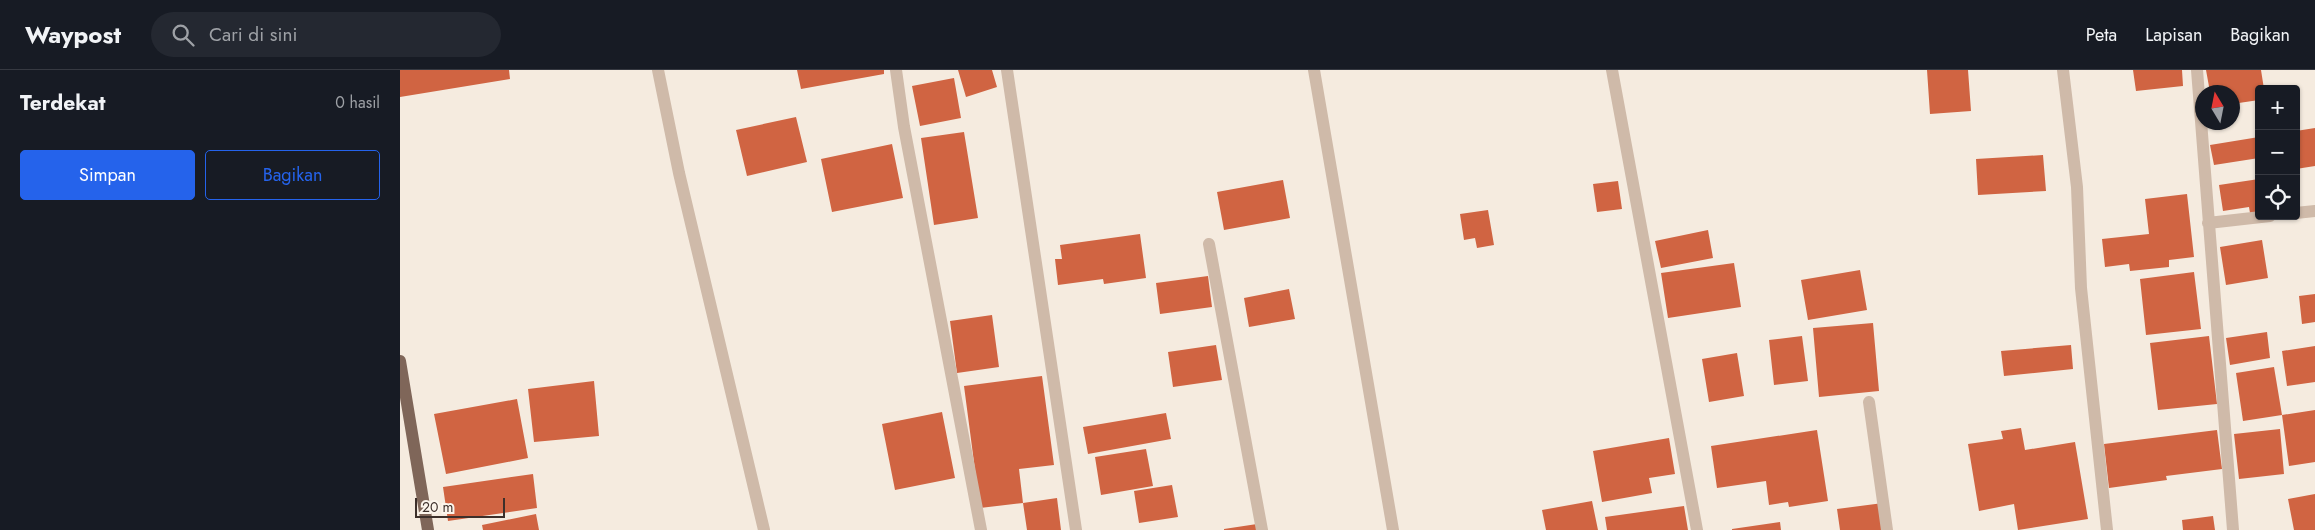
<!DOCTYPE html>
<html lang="id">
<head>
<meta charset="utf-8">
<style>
	:root { --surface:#171b24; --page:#242831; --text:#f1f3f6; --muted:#9ea1a6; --line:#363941; --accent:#2563eb }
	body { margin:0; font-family:Jost,sans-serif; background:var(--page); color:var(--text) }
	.controls { position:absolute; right:15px; top:15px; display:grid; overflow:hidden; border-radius:5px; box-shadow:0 1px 4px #0004 }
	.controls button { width:45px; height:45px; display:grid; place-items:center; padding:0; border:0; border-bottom:1px solid var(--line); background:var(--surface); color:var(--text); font:25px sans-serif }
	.compass { position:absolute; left:1795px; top:15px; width:45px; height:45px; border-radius:50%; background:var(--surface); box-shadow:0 1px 4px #0004; rotate:350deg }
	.scale { position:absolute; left:15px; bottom:12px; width:90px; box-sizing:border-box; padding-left:5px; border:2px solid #3c2f2a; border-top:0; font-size:14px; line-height:18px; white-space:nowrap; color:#3c2f2a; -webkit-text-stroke:4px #fcf5ec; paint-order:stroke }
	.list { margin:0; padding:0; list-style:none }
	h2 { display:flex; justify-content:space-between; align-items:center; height:65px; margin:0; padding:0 20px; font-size:21px }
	h2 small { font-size:16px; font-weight:400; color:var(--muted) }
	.actions { display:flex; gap:10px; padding:15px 20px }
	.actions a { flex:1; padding:11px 0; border:1px solid var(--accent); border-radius:5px; text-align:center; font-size:18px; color:var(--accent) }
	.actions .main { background:var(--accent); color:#fff }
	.icon { flex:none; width:28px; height:28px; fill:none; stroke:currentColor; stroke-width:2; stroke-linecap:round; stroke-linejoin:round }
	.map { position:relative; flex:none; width:1915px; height:460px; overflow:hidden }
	header { display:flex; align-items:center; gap:30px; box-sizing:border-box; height:70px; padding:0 25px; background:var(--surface); border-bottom:1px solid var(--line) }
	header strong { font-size:24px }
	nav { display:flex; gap:28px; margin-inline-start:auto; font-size:18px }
	.search { width:350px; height:45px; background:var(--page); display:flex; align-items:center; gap:12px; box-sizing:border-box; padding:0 18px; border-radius:28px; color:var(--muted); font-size:19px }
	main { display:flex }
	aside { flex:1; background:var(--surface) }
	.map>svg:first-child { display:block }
	.building { fill:#d06442 }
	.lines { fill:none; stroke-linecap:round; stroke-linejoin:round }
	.minor { stroke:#cfbaa9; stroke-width:12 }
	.major { stroke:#7f6659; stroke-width:12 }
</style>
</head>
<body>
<header>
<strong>Waypost</strong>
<div class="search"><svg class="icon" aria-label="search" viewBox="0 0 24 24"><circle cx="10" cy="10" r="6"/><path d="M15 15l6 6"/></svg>Cari di sini</div>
<nav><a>Peta</a><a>Lapisan</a><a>Bagikan</a></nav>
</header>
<main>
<aside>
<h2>Terdekat<small>0 hasil</small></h2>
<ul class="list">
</ul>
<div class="actions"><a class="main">Simpan</a><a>Bagikan</a></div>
</aside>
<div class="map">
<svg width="1915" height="460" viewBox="0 0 1915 460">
	<rect width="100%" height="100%" fill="#f5ebdf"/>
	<path class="building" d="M0,0H109L110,9L0,27Z
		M397,0H484V4L401,19Z
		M558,0H592L597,17L566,27Z
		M1527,0H1568L1571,41L1530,44Z
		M1733,0H1782L1783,16L1736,21Z
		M1806,0H1861L1864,19H1859V30L1832,34V22H1810Z
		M554,8L561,48L520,56L512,16Z
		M396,47L407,92L347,106L336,60Z
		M1915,58V96L1896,99V61Z
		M564,62L578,148L534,155L521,68Z
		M1859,67V88L1814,95L1810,75Z
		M492,74L503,128L432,142L421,89Z
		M1643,85L1646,121L1578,125L1576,89Z
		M1859,109V142L1850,143L1849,137L1823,141L1819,115Z
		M883,110L890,148L824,160L817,122Z
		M1218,111L1222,139L1197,142L1193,114Z
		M1787,124L1794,187L1769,190V197L1730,201L1729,194L1705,197L1702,169L1749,164L1745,129Z
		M1088,140L1094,175L1077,178L1075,168L1064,170L1060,144Z
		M1308,160L1313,188L1261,198L1255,171Z
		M740,164L746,208L704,214L703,209L658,215L655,189H662L660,175Z
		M1862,170L1868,208L1826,215L1820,177Z
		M1334,193L1341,237L1268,248L1261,203Z
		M1460,200L1467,240L1408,250L1401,210Z
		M1794,202L1801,259L1746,265L1740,209Z
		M808,206L812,237L760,244L756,213Z
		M889,219L895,249L849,257L844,228Z
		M1915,224V252L1902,254L1899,226Z
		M592,245L599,297L557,303L550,251Z
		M1473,253L1479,321L1419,327L1413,258Z
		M1867,262L1870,288L1830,295L1826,268Z
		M1402,266L1408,311L1374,315L1369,270Z
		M1809,266L1817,334L1758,340L1750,273Z
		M816,275L822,310L773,317L768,282Z
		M1671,275L1673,299L1604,306L1601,281Z
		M1915,276V312L1887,316L1882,281Z
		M1337,283L1344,326L1309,332L1302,289Z
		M1874,297L1882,345L1843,351L1836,303Z
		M642,306L654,395L619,399L623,433L580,438L564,316Z
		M194,311L199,366L134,372L128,319Z
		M117,329L128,388L46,404L34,344Z
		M1915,340V392L1889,396L1882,345Z
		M542,342L555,408L495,420L482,354Z
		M766,343L771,369L688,384L683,357Z
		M1621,358L1625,380L1675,372L1688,449L1618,460L1614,434L1579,441L1568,374L1603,369L1601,361Z
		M1880,359L1884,404L1839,409L1834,364Z
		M1417,360L1428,431L1389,437L1388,432L1369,435L1366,411L1317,418L1311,376Z
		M1817,360L1822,399L1766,406L1767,410L1709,418L1704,374Z
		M1269,368L1275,404L1249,408L1252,423L1202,432L1193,381Z
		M746,379L753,416L701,425L695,387Z
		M133,404L137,438L48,451L43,417Z
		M772,415L778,447L739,453L734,421Z
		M1915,424V460H1894L1888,429Z
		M657,428L661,460H627L623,433Z
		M1192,431L1198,460H1146L1142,440Z
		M1483,433L1486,460H1440L1437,439Z
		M1284,436L1288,460H1207L1205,447Z
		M136,444L139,460H83L82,455Z
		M1813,446L1815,460H1783L1782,450Z
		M1380,452L1381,460H1332V459Z
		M857,454L858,460H824V459Z"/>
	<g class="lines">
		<path class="minor" d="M258,0L279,103L364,460
			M496,0L504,57L581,460
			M607,0L676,460
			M914,0L993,460
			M1212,0L1297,460
			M1663,0L1677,117L1681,218L1707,460
			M1797,0L1833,460
			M1896,143L1915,141
			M1808,153L1870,146
			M809,174L862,460
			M1469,332L1487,460"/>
		<path class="major" d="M0,291L28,460"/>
	</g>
</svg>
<div class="controls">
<button>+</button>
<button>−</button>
<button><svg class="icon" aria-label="locate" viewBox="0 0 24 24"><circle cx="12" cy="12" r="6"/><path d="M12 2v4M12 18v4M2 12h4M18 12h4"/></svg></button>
</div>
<svg class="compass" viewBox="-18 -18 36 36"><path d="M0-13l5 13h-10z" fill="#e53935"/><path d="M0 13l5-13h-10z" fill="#9ea1a6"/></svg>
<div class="scale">20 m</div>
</div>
</main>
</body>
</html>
